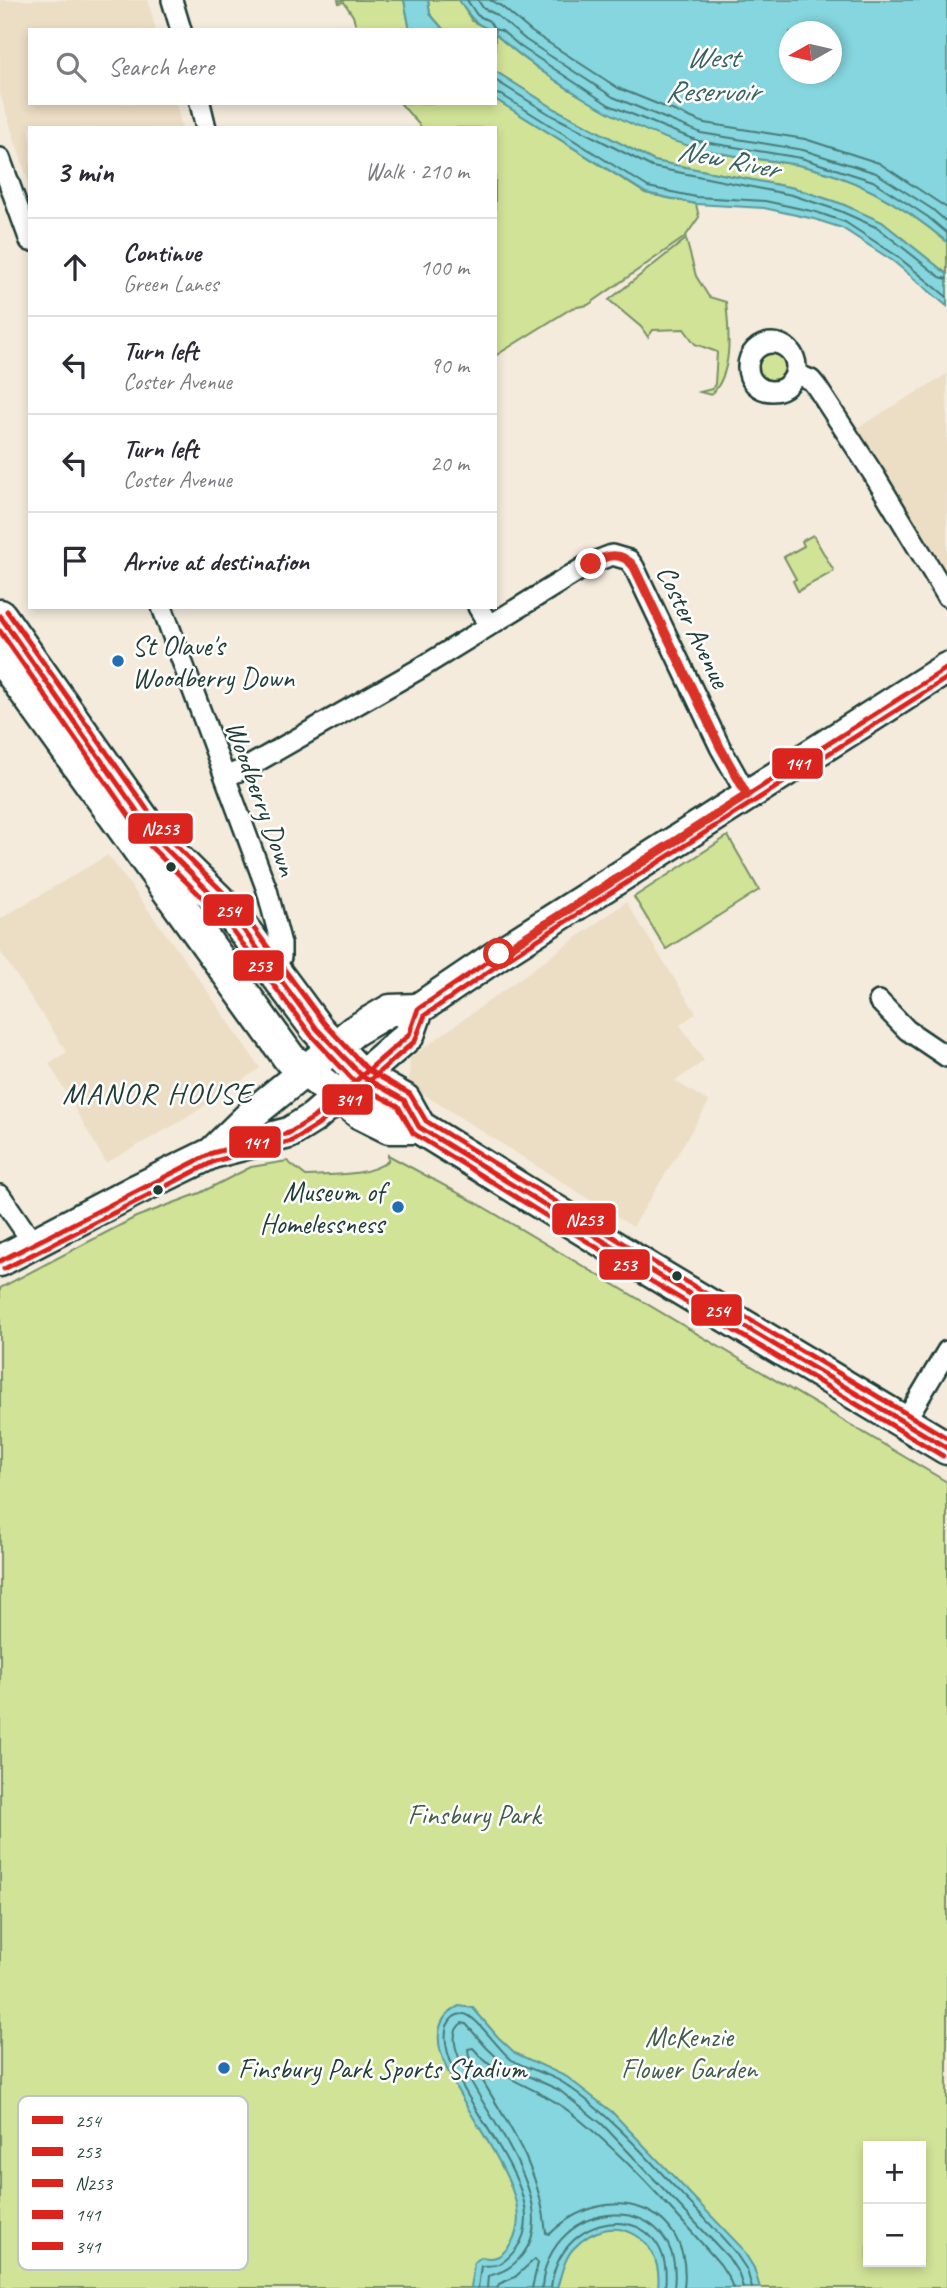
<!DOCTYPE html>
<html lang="en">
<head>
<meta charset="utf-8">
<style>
	:root { --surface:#fff; --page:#f7f7f7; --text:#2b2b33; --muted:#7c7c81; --line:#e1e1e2 }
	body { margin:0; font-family:Caveat,sans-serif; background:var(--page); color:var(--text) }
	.controls { position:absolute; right:21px; bottom:21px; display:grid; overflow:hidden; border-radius:0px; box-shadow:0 4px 10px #0003 }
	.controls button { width:63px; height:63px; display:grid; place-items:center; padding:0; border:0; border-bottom:2px solid var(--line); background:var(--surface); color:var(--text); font:35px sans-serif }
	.compass { position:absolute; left:779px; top:21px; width:63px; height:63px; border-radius:50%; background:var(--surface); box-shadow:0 4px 10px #0003; rotate:262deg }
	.stop { position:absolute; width:21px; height:21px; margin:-16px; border:5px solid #d93025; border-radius:50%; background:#fff }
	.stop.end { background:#d93025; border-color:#fff; box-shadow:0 2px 7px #0008 }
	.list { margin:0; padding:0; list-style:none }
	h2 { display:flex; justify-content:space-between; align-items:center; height:91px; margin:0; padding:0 28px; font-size:30px }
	h2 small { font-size:23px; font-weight:400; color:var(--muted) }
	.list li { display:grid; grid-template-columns:46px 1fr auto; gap:21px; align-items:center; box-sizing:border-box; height:98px; padding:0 28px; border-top:2px solid var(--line) }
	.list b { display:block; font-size:26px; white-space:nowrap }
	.list p { margin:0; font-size:23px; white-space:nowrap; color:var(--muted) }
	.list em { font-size:23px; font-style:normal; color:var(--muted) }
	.icon { flex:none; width:38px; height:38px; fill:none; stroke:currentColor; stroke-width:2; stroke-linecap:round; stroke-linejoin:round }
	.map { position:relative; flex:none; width:947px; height:2288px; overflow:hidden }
	.search { position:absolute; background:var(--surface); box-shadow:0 4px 10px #0003; left:28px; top:28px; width:469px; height:77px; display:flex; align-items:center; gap:18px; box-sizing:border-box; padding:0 24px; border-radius:0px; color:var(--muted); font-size:26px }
	.panel { position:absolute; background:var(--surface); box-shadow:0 4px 10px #0003; left:28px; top:126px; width:469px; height:483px; border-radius:0px }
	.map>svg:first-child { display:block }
	.built { fill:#ecddc5 }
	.green { fill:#d1e397; stroke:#789066; stroke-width:2; fill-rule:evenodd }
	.water { fill:#85d6de; stroke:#5c999a; stroke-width:2; fill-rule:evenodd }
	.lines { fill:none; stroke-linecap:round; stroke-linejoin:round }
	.shore { stroke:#487a78; stroke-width:2 }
	.minor-casing { stroke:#1f3d34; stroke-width:24 }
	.primary-casing { stroke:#1f3d34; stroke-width:35 }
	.trunk-casing { stroke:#1f3d34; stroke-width:37 }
	.minor { stroke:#fff; stroke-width:19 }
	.primary { stroke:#fff; stroke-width:30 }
	.trunk { stroke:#fff; stroke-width:32 }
	.bus-1-casing { stroke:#fff; stroke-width:10 }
	.bus-2-casing { stroke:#fff; stroke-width:10 }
	.bus-3-casing { stroke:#fff; stroke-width:10 }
	.bus-4-casing { stroke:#fff; stroke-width:10 }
	.bus-5-casing { stroke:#fff; stroke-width:10 }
	.bus-1 { stroke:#dc241f; stroke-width:5 }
	.bus-2 { stroke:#dc241f; stroke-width:5 }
	.bus-3 { stroke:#dc241f; stroke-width:5 }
	.bus-4 { stroke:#dc241f; stroke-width:5 }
	.bus-5 { stroke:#dc241f; stroke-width:5 }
	.route { stroke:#d93025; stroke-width:9 }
	.poi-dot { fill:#1f6fb2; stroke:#fff; stroke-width:2.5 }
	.bus-dot { fill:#1f3d34; stroke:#fff; stroke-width:2.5 }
	.labels { text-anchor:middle; stroke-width:5; stroke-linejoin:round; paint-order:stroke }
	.street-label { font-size:28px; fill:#1f3d34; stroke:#fff }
	.poi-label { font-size:28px; fill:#1f3d34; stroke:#fff; text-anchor:start }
	.park-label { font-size:28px; fill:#435e48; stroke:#fff }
	.water-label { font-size:30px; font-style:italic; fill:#38635e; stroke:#fff }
	.neighbourhood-label { font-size:30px; letter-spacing:2px; fill:#1f3d34; stroke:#fff }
	.key { fill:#fff; stroke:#bcc5c2; stroke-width:2 }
	.key-label { font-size:19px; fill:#1f3d34 }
	.line-badge { stroke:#fff; stroke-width:2.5 }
	.badge-label { font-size:19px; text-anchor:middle; font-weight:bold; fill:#fff }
</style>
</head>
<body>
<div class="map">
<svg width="947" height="2288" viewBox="0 0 947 2288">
	<rect width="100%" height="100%" fill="#f4ebdd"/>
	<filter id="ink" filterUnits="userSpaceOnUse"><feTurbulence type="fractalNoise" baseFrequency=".0143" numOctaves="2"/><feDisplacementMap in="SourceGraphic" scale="14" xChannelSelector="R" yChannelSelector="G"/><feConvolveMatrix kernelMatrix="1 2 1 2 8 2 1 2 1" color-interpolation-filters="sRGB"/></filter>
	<g filter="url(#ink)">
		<path class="built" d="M0,0H148L156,30H30V103H176L182,128H30V186L0,94Z
			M947,374V571L857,428Z
			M108,855L206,989L260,1068L185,1119L106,1163L49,1063L67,1052L0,951V919Z
			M626,902L696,1013L680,1025L704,1061L675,1081L709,1102L633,1227L409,1085L410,1058Z"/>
		<path class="green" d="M338,0H404L410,30H357L353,16L344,2L339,3Z
			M428,0H459L472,21L490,30H444L430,14Z
			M495,34C545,79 632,132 698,148C730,157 765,159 798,165C854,176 903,205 947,242V274L882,222L842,204L794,188L654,161L555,109L495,71Z
			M495,99L645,193L696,204L699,217L685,237L588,305L572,308L495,356V128H422L400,103H495Z
			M686,239L696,276L709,297L726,302C729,331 734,372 711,395L700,392L712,389L715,384L717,352L695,344L684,329L653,330L648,337L641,327L609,300Z
			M757 366a14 14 0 1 1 28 0a14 14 0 1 1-28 0Z
			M813,535L834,571L798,591L793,581L796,579L784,557L804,546L802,541Z
			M728,836L759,890L666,949L634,897Z
			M388,1155L475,1202L947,1482V2288H0V1288L136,1217L200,1193L251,1167L287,1161L306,1176C333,1174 367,1177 388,1161ZM868,2146H921V2262H868Z"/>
		<path class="water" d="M404,0H428L430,14L444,30H410Z
			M459,0H947V242C903,205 854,176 798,165C765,159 730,157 698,148C630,132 547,80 495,34V30C476,27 469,16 459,0ZM790,32H832V74H790Z
			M495,71L555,109L654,161L794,188L842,204L882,222L947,274V306L893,261L842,228L814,219L764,208L696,204L646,193L495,99Z
			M459,2006L473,2008L498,2037L515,2053L567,2077L612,2112L741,2247L754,2268L760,2288H658C664,2235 611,2208 574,2248C564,2258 561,2276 557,2288H471L474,2262L482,2257C494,2260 501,2257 509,2246C559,2183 380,2045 459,2006Z"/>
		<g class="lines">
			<path class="shore" d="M467,0L477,15L489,21L494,29L502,31L521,47L609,105L698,141L801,158L873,181L928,217L947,233
				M478,0L483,8L495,14L526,40L613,97L701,133L803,150L876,173L932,209L947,222
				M490,0L501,6L532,32L618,88L704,123L805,139L879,163L947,208
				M495,80L551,115L652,167L792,195L840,211L878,228L940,277L947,279
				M495,94L502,95L648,187L696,197L765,201L816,212L845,222L897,256L947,297
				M478,2288L481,2266C487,2265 494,2267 501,2263C507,2260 512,2254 516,2249C563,2189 430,2083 447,2026C450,2019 455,2014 463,2014C475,2013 499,2051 512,2060C529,2070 549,2073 565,2084C603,2110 635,2144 666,2178C689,2202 713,2226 735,2252L747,2270L752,2288
				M487,2288L488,2276C504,2272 513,2267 523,2254C576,2187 419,2052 462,2023L466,2024L487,2048L506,2066L559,2090L602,2124L728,2257L739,2274L743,2288
				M497,2288L499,2284L515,2277L535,2259L538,2263L532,2288
				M542,2288C548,2193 686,2187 674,2288
				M551,2288C560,2203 676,2200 665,2288
				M684,2288C694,2204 606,2178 550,2234L546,2233C540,2162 502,2117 469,2057L468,2049L473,2048C503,2084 536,2085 570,2112C624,2154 675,2213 720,2264L729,2278L733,2288"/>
			<defs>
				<path id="minor" d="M172,0L181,30
					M200,103L206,128
					M0,158L30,241
					M748 367a24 24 0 1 1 48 0a24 24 0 1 1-48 0Z
					M796,374L811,380L816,386L874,475L947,596
					M162,607L267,890L281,944V957L269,966
					M478,607L489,625
					M225,777L244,769L419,669L591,563L612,555L629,560L634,567L720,747L747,795
					M879,1001L907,1030L947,1057
					M0,1195L33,1243
					M904,1423L947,1351"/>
				<path id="primary" d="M212,1153L252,1114L354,1031L390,1010L418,1009L499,954L947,668
					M0,1261L134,1191L212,1153L289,1133L313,1118L409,1035L418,1009"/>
				<path id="trunk" d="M0,616L158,841L231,913L317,1029L363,1077L404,1100L419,1127L650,1270L947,1448
					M0,656L290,1059L361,1113L389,1127H419"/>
			</defs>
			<use href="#minor" class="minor-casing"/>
			<use href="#primary" class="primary-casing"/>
			<use href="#trunk" class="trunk-casing"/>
			<use href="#minor" class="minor"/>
			<use href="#primary" class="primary"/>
			<use href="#trunk" class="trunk"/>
			<defs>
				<path id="bus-1" d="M0,616L158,841L231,913L317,1029L363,1077L404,1100L419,1127L650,1270L947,1448"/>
				<path id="bus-2" d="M0,631L151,847L224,919L311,1035L357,1084L398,1106L413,1133L646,1278L943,1456"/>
				<path id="bus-3" d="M7,611L165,835L238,907L324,1023L368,1070L410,1094L426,1121L655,1263L947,1438"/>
				<path id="bus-4" d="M0,1261L212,1153L289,1133L313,1118L409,1035L418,1009L499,954L947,668"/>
				<path id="bus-5" d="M4,1269L215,1161L292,1141L318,1125L415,1041L425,1015L504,961L947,678"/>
			</defs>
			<use href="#bus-1" class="bus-1-casing"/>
			<use href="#bus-2" class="bus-2-casing"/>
			<use href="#bus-3" class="bus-3-casing"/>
			<use href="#bus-4" class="bus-4-casing"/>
			<use href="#bus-5" class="bus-5-casing"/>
			<use href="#bus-1" class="bus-1"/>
			<use href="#bus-2" class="bus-2"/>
			<use href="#bus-3" class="bus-3"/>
			<use href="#bus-4" class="bus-4"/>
			<use href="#bus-5" class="bus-5"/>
		</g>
	</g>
	<g class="lines" filter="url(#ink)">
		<path class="route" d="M499,954L747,795L720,747L634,567C622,551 607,554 591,564"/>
	</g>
	<g class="poi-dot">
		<circle cx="118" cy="661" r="7"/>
		<circle cx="398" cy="1207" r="7"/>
		<circle cx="224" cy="2068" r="7"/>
	</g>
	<g class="bus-dot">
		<circle cx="171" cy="867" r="6"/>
		<circle cx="158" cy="1190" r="6"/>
		<circle cx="677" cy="1276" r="6"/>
	</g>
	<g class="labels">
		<g class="street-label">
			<text transform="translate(694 626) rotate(64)" y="10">Coster Avenue</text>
			<text transform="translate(262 798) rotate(70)" y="10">Woodberry Down</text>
		</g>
		<g class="poi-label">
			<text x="132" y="655">St Olave's<tspan x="132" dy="32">Woodberry Down</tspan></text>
			<text x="384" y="1201" text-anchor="end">Museum of<tspan x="384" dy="32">Homelessness</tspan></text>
			<text x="238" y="2078">Finsbury Park Sports Stadium</text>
		</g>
		<g class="park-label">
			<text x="474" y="1824">Finsbury Park</text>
			<text x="689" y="2046">McKenzie<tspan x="689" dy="32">Flower Garden</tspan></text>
		</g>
		<g class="water-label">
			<text x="712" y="67">West<tspan x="712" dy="34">Reservoir</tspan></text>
			<text transform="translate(728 159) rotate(11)" y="10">New River</text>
		</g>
		<g class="neighbourhood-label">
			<text x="158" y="1103">MANOR HOUSE</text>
		</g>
	</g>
	<rect x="18" y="2096" width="230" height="174" rx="10" class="key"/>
	<rect x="32" y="2116" width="31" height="8" fill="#dc241f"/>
	<rect x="32" y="2147" width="31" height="9" fill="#dc241f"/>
	<rect x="32" y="2179" width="31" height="8" fill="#dc241f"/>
	<rect x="32" y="2210" width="31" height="9" fill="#dc241f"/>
	<rect x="32" y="2242" width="31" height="8" fill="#dc241f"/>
	<g class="key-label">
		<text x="75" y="2127">254</text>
		<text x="75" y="2158">253</text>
		<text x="75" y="2190">N253</text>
		<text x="75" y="2221">141</text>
		<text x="75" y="2253">341</text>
	</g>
	<g class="line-badge">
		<rect x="771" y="747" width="53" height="33" rx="7" fill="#dc241f"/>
		<rect x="127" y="812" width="67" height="33" rx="7" fill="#dc241f"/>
		<rect x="202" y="893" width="53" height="34" rx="7" fill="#dc241f"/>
		<rect x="232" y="949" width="53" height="33" rx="7" fill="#dc241f"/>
		<rect x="321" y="1083" width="53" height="33" rx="7" fill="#dc241f"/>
		<rect x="228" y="1125" width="54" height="34" rx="7" fill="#dc241f"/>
		<rect x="551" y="1202" width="66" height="34" rx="7" fill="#dc241f"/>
		<rect x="598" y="1248" width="53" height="33" rx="7" fill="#dc241f"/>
		<rect x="690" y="1293" width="53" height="34" rx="7" fill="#dc241f"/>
	</g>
	<g class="badge-label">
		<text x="797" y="770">141</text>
		<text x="160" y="835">N253</text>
		<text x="228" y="917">254</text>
		<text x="259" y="972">253</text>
		<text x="348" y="1106">341</text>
		<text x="255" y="1149">141</text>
		<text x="584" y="1226">N253</text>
		<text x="624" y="1271">253</text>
		<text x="717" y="1317">254</text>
	</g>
</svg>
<div class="controls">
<button>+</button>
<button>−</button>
</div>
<svg class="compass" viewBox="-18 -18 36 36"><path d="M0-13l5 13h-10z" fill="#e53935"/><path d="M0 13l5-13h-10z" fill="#7c7c81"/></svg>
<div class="stop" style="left:499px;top:954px"></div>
<div class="stop end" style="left:591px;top:564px"></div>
<div class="search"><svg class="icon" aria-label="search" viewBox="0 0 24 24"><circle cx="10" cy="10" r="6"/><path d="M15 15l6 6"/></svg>Search here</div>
<section class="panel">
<h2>3 min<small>Walk · 210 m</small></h2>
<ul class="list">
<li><svg class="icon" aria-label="ahead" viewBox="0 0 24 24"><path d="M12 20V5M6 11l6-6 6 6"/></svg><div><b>Continue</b><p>Green Lanes</p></div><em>100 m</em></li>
<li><svg class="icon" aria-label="left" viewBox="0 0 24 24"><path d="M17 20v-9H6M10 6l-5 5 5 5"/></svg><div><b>Turn left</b><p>Coster Avenue</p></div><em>90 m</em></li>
<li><svg class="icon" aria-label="left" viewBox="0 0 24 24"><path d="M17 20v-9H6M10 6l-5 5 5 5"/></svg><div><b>Turn left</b><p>Coster Avenue</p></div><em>20 m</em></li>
<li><svg class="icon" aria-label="arrive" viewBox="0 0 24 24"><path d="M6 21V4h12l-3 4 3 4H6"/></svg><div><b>Arrive at destination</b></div></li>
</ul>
</section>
</div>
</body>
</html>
